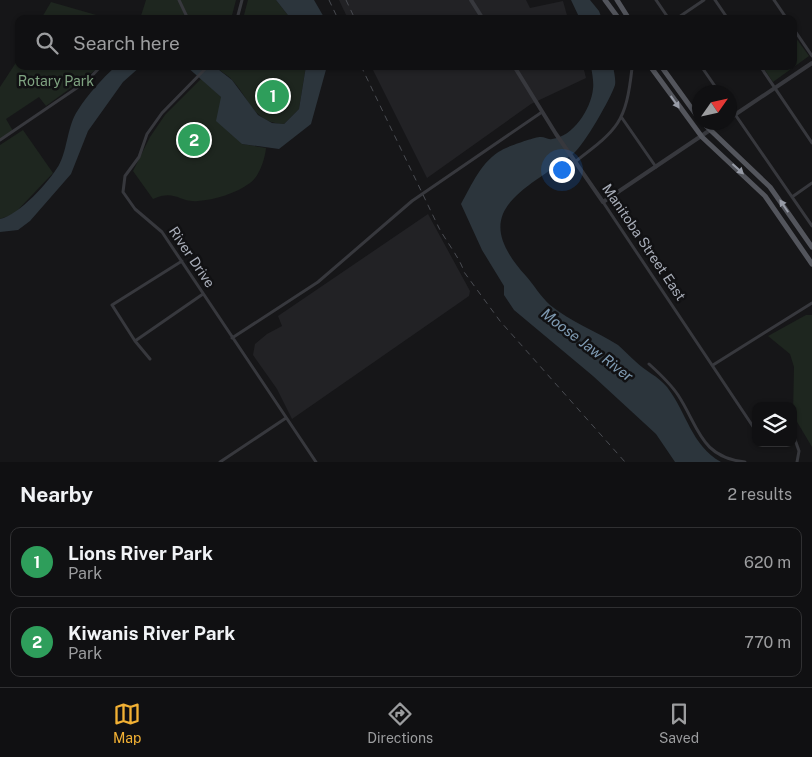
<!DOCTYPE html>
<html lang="en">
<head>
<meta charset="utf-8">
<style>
	:root { --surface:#101012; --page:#1e1e20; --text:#f1f3f6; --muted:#9c9d9f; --line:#303032; --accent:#f2b134 }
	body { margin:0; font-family:"Public Sans",sans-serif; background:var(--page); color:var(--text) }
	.controls { position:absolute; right:15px; bottom:15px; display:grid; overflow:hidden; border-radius:10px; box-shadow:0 1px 4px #0004 }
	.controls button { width:45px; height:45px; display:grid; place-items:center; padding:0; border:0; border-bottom:1px solid var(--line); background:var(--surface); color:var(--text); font:25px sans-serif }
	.compass { position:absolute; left:692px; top:85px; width:45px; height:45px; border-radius:50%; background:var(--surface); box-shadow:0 1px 4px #0004; rotate:56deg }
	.you { position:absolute; left:561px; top:169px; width:18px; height:18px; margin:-12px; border:4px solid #fff; border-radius:50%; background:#1a73e8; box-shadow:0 0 0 8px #1a73e833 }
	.badge { display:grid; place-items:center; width:32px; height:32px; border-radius:50%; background:var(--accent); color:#fff; font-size:16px; font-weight:700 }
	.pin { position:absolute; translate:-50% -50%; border:2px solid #fff; box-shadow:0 1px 5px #0006 }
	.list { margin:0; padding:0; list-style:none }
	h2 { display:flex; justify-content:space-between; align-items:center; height:65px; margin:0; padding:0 20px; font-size:21px }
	h2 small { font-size:16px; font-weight:400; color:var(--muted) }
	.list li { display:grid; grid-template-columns:32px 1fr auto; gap:15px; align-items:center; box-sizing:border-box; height:70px; margin:0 10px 10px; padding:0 10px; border:1px solid var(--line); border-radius:10px }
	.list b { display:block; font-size:19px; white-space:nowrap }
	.list p { margin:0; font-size:16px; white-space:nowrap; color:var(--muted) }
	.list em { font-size:16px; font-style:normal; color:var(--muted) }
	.icon { flex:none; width:28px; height:28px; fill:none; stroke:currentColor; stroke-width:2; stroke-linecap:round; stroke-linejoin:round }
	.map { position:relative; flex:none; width:812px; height:462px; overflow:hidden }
	.search { position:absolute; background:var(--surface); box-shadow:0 1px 4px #0004; left:15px; right:15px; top:15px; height:55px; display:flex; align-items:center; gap:12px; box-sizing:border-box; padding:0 18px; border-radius:10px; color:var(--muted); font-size:19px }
	.sheet { height:225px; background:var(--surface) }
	nav { display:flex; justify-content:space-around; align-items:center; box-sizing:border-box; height:70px; border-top:1px solid var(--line); background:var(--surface); font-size:14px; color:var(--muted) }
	nav a { display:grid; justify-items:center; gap:2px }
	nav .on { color:var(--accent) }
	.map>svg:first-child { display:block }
	.built { fill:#222225 }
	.green { fill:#1e261f }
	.water { fill:#2c353c }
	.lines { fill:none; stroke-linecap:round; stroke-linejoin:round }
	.minor { stroke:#37383d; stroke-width:3 }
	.tertiary { stroke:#37383d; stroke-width:4 }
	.primary { stroke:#53555c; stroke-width:5 }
	.rail { stroke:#4a4c52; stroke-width:1; stroke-dasharray:6 5; stroke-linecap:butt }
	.oneway { fill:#979ba6 }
	.labels { text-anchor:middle; stroke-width:5; stroke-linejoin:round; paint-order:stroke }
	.park-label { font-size:14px; fill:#7fa381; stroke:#111113 }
	.street-label { font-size:14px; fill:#a8adb8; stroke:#111113 }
	.water-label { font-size:15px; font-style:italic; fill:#7f9bb3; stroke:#111113 }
</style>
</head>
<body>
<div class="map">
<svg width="812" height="462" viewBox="0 0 812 462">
	<rect width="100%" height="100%" fill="#161618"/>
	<path class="built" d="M339,0H526L530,8L563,1L568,19H348Z
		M371,66H583L586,78L531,104L427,178Z
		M428,214L470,291L469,296L292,419L277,389L253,355L255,344L267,334L282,326L278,316Z"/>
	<path class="green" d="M146,0H236L231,19H140Z
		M248,0H276L291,19H243Z
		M51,2L110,19H41Z
		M793,34L809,56L773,82L762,66H793Z
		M19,58V66H101L46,106L39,97L6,119L13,131L0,140V87Z
		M214,66H306L299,109L284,124C254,123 250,100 233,81C228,75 220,71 214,66Z
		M202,78L221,97L242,144L266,148C265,159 259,177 250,183C237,193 214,200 198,201C179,203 176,189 153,199L133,171L150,137L165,115Z
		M23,130L53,173L14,214L0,219V145Z
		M806,315H812V447L793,415L794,367L790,354L768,336Z"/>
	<path class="water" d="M276,0H314L325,19H291Z
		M571,0H590L599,11L602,19H580Z
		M116,66H141L123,82L88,131L71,174L30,221L18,230L0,232V219C19,215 49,182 59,165C68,148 67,126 78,110C88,94 102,79 116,66Z
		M186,66H214L232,80L258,115L272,123L284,124L299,109L306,66H327L311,124L279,149L242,144L216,121L221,97Z
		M591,66H613C614,72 616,80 615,85C611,98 584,145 574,153C526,191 465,209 526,276C534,285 541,297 550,305C571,322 596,331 618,345C624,350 629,356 635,361C645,371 658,376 667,387C687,413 691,445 721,462H675L656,434L593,376L514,310L504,295V286L482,250L461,204C471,186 482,160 502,150C506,147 537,136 541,137C545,137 548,140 552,139C573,137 591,109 593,89C594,82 592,73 591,66Z"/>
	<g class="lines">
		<path class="minor" d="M179,0L188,19
			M656,0L669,19
			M715,0L728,19
			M774,0L787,19
			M237,19L242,0
			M676,19L704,0
			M793,28L812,56
			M208,66L162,113L147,134L139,157L125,176L123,192L135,209L162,232L316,462
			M701,66L719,92
			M760,66L812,143
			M730,107L812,226
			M622,118L656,167
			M0,140L87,81L101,66
			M576,161C618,129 626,123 632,68
			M792,197L812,183
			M603,202L756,431
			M232,338L318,282L412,201L542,112
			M135,341L203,294
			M150,359L135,341L112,305L182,261
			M649,364C659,373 670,383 678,395C699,427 700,457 745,462
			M713,365L812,303
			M793,434L799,451L797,462
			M220,462L286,418"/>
		<path class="tertiary" d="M471,0L483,19
			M514,66L556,134L603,202L722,122
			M730,118L812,63"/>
		<path class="primary" d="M605,0L619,19
			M617,0L629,19
			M650,66L702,137L765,196L812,264
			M661,66L700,120
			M702,122L770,187L812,247"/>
		<path class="rail" d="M329,0L338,19
			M346,0L355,19
			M361,66L439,228C446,241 461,260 464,272L500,321L625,462"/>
	</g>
	<defs><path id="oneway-solid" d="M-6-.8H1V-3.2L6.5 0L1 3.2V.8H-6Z" transform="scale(1.25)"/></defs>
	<g class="oneway">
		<use href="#oneway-solid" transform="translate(675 102) rotate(55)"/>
		<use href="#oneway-solid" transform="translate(738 169) rotate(42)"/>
		<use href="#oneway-solid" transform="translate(784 206) rotate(-124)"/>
	</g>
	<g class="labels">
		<g class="park-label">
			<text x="56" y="86">Rotary Park</text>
		</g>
		<g class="street-label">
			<text transform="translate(644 242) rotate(56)" y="5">Manitoba Street East</text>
			<text transform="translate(192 257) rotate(56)" y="5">River Drive</text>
		</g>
		<g class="water-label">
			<text transform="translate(587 345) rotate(37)" y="5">Moose Jaw River</text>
		</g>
	</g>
</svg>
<div class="controls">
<button><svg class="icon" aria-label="layers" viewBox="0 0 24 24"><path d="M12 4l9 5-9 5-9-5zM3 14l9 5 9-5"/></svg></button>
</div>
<svg class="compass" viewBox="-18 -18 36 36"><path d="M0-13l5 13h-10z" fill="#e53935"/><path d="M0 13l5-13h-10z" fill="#9c9d9f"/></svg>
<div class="you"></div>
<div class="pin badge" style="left:273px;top:96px;background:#2e9e5b">1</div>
<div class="pin badge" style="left:194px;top:140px;background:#2e9e5b">2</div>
<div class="search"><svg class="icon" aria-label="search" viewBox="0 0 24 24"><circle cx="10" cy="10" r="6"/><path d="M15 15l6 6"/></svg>Search here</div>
</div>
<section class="sheet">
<h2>Nearby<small>2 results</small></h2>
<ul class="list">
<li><span class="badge" style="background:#2e9e5b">1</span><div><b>Lions River Park</b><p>Park</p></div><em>620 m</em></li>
<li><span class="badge" style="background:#2e9e5b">2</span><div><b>Kiwanis River Park</b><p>Park</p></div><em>770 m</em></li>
</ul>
</section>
<nav>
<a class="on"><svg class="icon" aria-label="map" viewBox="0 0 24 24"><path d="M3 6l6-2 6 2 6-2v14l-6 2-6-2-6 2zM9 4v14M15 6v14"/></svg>Map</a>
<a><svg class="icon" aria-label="directions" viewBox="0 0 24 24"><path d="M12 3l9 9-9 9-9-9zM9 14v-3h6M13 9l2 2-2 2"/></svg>Directions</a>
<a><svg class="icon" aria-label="saved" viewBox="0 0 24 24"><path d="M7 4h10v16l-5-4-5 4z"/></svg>Saved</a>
</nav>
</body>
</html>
